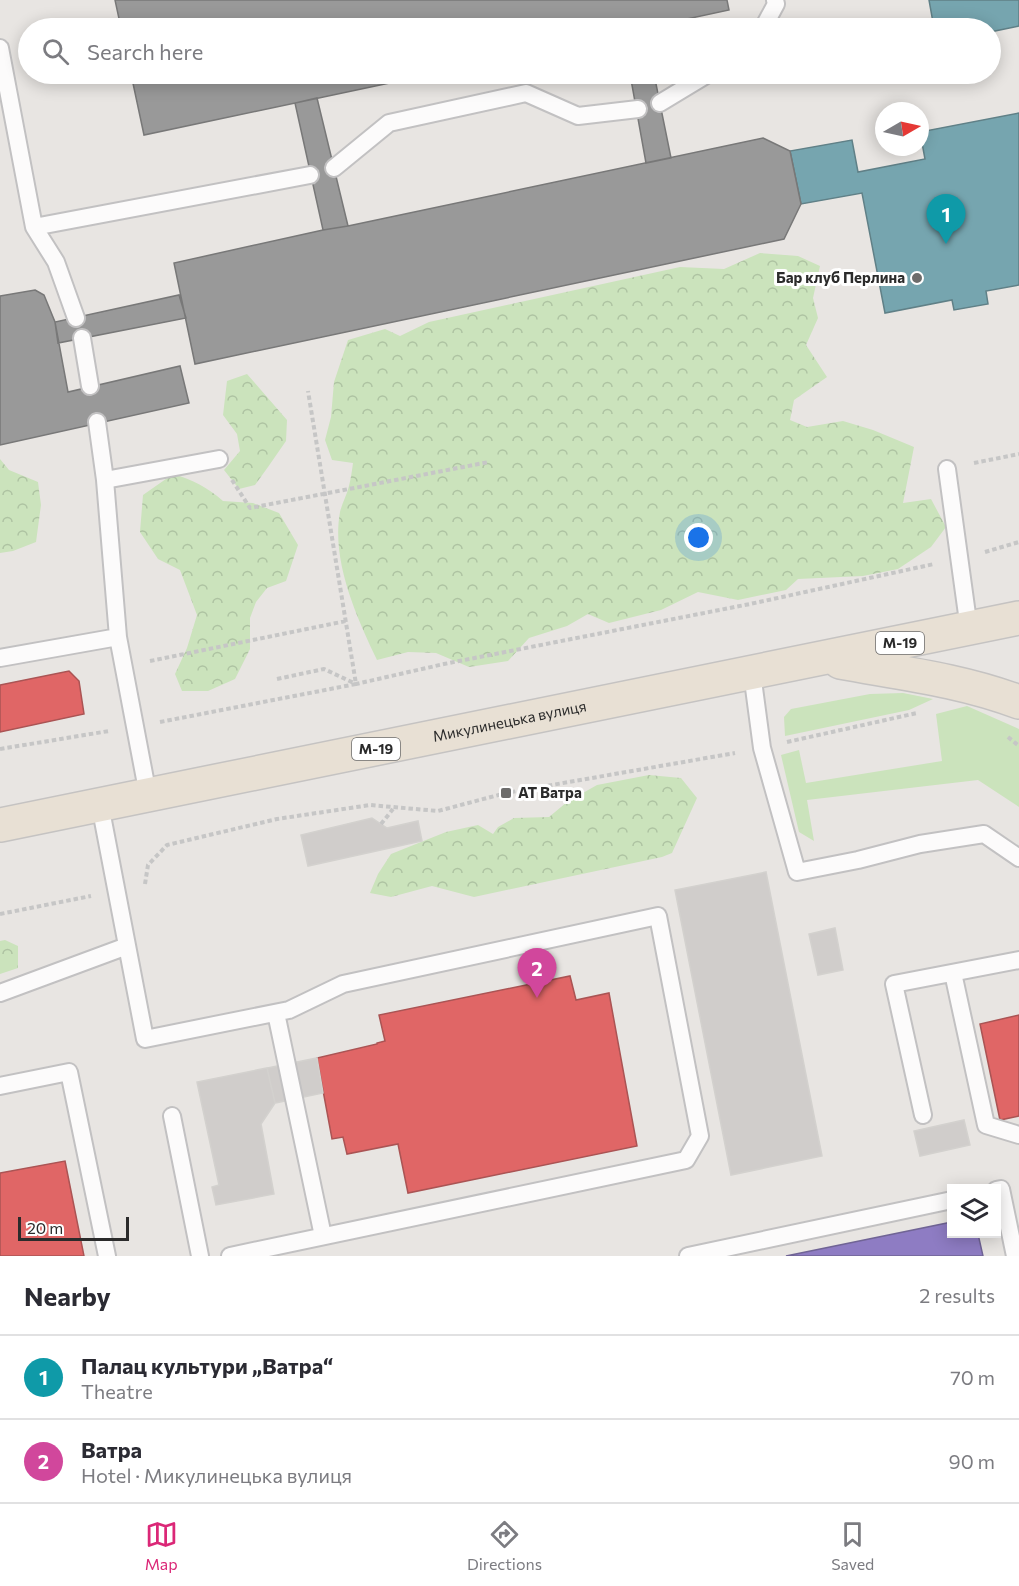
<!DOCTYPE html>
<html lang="en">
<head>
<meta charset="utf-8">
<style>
	:root { --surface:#fff; --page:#f7f7f7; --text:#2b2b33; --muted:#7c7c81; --line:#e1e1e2; --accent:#db2777 }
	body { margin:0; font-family:Commissioner,sans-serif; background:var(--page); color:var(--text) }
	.controls { position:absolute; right:18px; bottom:18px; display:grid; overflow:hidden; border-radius:0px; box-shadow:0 3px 15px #0003 }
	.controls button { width:54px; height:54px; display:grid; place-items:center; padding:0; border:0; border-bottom:2px solid var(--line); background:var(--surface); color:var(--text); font:30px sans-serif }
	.compass { position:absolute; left:875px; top:102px; width:54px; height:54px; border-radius:50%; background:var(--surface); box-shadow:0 3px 15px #0003; rotate:81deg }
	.scale { position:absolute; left:18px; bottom:15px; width:111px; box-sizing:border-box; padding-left:6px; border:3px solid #2b2b2b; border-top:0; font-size:16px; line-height:21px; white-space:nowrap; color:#2b2b2b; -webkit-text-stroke:4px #fff; paint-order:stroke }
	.you { position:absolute; left:699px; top:538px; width:21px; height:21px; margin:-15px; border:4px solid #fff; border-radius:50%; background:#1a73e8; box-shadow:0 0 0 9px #1a73e833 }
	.badge { display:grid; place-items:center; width:39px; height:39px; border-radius:50%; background:var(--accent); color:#fff; font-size:20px; font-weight:700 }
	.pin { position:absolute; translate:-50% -50px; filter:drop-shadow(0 2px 3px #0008) }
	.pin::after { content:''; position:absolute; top:32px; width:21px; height:18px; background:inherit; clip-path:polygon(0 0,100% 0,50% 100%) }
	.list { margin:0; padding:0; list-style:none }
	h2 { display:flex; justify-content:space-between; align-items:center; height:78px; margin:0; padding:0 24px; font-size:26px }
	h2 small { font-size:20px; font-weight:400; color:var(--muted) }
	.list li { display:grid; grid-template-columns:39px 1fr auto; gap:18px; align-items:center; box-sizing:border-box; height:84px; padding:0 24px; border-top:2px solid var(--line) }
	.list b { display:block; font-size:22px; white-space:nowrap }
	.list p { margin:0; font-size:20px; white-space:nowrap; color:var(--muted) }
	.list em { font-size:20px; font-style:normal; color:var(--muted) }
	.icon { flex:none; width:33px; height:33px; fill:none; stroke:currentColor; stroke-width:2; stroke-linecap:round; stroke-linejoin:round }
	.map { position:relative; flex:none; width:1019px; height:1256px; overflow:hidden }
	.search { position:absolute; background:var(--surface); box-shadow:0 3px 15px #0003; left:18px; right:18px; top:18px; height:66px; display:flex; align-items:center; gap:15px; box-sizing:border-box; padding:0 21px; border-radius:33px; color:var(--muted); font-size:22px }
	.sheet { height:246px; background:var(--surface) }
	nav { display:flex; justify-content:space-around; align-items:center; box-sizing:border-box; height:84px; border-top:2px solid var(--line); background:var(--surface); font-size:16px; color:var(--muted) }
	nav a { display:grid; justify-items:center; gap:3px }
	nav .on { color:var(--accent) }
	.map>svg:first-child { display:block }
	.grass { fill:#cbe3bc }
	.forest { fill:url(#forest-crowns) }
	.shops { fill:#e06666; stroke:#aa5454; stroke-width:1.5 }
	.offices { fill:#8e7cc3; stroke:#706495; stroke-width:1.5 }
	.public { fill:#76a5af; stroke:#608087; stroke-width:1.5 }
	.industry { fill:#999; stroke:#787878; stroke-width:1.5 }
	.building { fill:#d0cdcb; stroke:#d3d1ce; stroke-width:1.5 }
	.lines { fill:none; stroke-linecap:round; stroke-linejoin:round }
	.service-casing { stroke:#c2c1c2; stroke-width:20 }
	.trunk-casing { stroke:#c5c3c2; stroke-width:36 }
	.path { stroke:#c6c6c6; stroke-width:4; stroke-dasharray:4.5 3; stroke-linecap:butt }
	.service { stroke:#fcfbfb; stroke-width:16 }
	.trunk { stroke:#e8e0d4; stroke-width:33 }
	.poi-dot { fill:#6d6c6b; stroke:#fff; stroke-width:2 }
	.labels { text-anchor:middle; stroke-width:6; stroke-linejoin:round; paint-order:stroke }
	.shield { fill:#fff; stroke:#6b6b6b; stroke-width:1.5 }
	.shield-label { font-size:14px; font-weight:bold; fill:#2b2b2b }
	.poi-label { font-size:15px; font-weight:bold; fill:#2b2b2b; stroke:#fff; text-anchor:end }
	.street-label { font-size:15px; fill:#2b2b2b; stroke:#fff }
</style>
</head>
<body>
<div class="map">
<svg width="1019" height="1256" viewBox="0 0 1019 1256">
	<defs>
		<pattern id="forest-crowns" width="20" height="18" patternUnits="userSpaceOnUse" patternTransform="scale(1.5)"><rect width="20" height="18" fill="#cbe3bc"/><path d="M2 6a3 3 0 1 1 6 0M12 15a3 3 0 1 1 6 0" fill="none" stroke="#aec3a2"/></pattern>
	</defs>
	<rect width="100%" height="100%" fill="#e8e5e2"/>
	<path class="grass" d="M903,693L933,699L909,710L785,736L784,717L791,709L870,694Z
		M967,706L1019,729V807L978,780L807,800L814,841L799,832L781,755L799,750L806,783L942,761L936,714Z"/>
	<path class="forest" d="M760,253L798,256L820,266L813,298L818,318L806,345L827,377L794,400L790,420L807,427L843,421L873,430L914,447L903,503L931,499L946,527L931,547L898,569L863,576L798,579L786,590L738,600L698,592L661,610L609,623L588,614L567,626L529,638L508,661L469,667L436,653L408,652L377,660C357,618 331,561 340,512C342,503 347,495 349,486C351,478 352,470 353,463L332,460L325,440L331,417L334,382L348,340L385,329L400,336L429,322L680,267L724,269Z
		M247,374L287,420L286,441L268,467L255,485L239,489L224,470L240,451L237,434L223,415L227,381Z
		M0,459L9,470L38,482L41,505L36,542L13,551L0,553Z
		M173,474C193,480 207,487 223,501L253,503L279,513L298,545L286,581L267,588L256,602L250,618V649L235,679L208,691H182L175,674L187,648L197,615L180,570L158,559L140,532L143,495Z
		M649,775L681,778L697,798L672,853L662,857L474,897L432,886L391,897L370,893L378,874L391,854L446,832L478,825L493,834L498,827L514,818L549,817L567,802L597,785Z
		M5,940L18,946V968L0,974V941Z"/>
	<path class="shops" d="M69,671L79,681L84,714L0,732V685Z
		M570,976L576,1000L609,993L637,1146L408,1193L398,1144L347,1154L343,1137L332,1139L317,1058L377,1044V1043L385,1041L379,1015Z
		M1019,1015V1116L1000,1120L980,1024Z
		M65,1161L84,1256H0V1173Z"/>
	<path class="offices" d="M952,1222V1234H978L983,1256H786Z"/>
	<path class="public" d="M929,0H1019V26L990,32V28H934Z
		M1019,113V285L986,291L988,304L954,310L952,300L885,313L862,193L801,204L790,151L852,140L858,172L925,159L920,132Z"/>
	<path class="industry" d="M115,0H727L729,10L645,28H121Z
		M131,74H432L144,135Z
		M630,74H654L671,158L646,163Z
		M317,98L348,226L323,230L295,103Z
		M763,138L790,151L801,204L784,239L195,364L174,263L323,230L348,226Z
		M35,290L44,295L55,322L68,392L180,366L189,403L0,445V296Z
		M179,295L186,318L58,343L55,322Z"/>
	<path class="building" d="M372,818L387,828L418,821L422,841L308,866L301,835Z
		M766,872L822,1156L731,1175L675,890Z
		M835,928L843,970L818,975L809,934Z
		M317,1058L323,1093L275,1103L267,1068Z
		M267,1068L275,1103L261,1124L274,1194L216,1205L212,1187L219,1185L197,1082Z
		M964,1120L970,1145L920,1156L914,1131Z"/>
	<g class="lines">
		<defs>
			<path id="service" d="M763,28L776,4L775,0
				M0,48L34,227L310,175
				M660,103L708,74
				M334,168L389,123L526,93L578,116L638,109
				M34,227L56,262L76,318
				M82,338L90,386
				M97,422L105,480L118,637L148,795
				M947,469L969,629
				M105,480L219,459
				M0,658L118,637
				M752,673L762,748L797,872L858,860L920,844L984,834L1019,858
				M100,805L145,1039L289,1010L343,984L658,916L700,1136L686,1160L230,1256
				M953,973L986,1125L1019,1135
				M0,993L127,946
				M276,1013L323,1236
				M0,1086L69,1072L107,1256
				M923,1115L894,984L1019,960
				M172,1116L200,1256
				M996,1190L1001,1189L1015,1256
				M688,1256L952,1200"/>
			<g id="trunk">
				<path d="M840,662C900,673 961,680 1019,702"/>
				<path id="s1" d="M0,825L1019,618"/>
			</g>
		</defs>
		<use href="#service" class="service-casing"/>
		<use href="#trunk" class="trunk-casing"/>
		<path class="path" d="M974,463L1019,454
			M232,480L250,508L489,462
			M985,552L1019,542
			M150,661L346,621
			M277,679L324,669L356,684L444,664L750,604L934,564
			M160,722L356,684L308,391
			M1008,737L1019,746
			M787,742L917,713
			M0,749L109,731
			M381,824L393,809
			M145,884L148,865L167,845L277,819L370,805L438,811L506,793L735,753
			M0,914L91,896"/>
		<use href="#service" class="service"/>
		<use href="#trunk" class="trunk"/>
	</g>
	<g class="poi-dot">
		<circle cx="917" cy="278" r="6"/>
		<rect x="500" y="787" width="12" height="12" rx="3"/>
	</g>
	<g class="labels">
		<g class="shield">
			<rect x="876" y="632" width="48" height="22" rx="4.5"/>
			<rect x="352" y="738" width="48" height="22" rx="4.5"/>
		</g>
		<g class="shield-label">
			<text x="900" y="648">М-19</text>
			<text x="376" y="754">М-19</text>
		</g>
		<g class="poi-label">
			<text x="905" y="283">Бар клуб Перлина</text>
			<text x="518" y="798" text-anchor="start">АТ Ватра</text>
		</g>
		<g class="street-label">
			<text dy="5" stroke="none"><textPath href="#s1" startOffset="520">Микулинецька вулиця</textPath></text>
		</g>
	</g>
</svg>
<div class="controls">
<button><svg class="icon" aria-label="layers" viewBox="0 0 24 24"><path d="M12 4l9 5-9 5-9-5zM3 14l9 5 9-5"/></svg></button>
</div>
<svg class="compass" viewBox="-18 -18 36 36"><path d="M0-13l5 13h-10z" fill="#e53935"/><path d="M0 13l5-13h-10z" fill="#7c7c81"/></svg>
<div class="scale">20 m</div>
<div class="you"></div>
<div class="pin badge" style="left:946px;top:244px;background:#0f9aa8">1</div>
<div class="pin badge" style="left:537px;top:998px;background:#d1479c">2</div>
<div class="search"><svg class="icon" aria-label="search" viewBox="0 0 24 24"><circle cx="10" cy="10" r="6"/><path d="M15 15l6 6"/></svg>Search here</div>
</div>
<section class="sheet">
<h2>Nearby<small>2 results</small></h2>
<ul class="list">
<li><span class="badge" style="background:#0f9aa8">1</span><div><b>Палац культури „Ватра“</b><p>Theatre</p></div><em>70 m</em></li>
<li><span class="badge" style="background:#d1479c">2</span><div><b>Ватра</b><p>Hotel · Микулинецька вулиця</p></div><em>90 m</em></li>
</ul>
</section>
<nav>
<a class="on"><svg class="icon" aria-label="map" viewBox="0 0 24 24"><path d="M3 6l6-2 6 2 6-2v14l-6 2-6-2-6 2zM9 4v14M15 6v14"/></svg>Map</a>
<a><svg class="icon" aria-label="directions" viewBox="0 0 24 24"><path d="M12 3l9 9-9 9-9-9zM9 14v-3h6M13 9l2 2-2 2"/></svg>Directions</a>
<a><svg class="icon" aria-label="saved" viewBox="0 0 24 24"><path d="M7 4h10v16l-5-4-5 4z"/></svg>Saved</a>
</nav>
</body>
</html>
